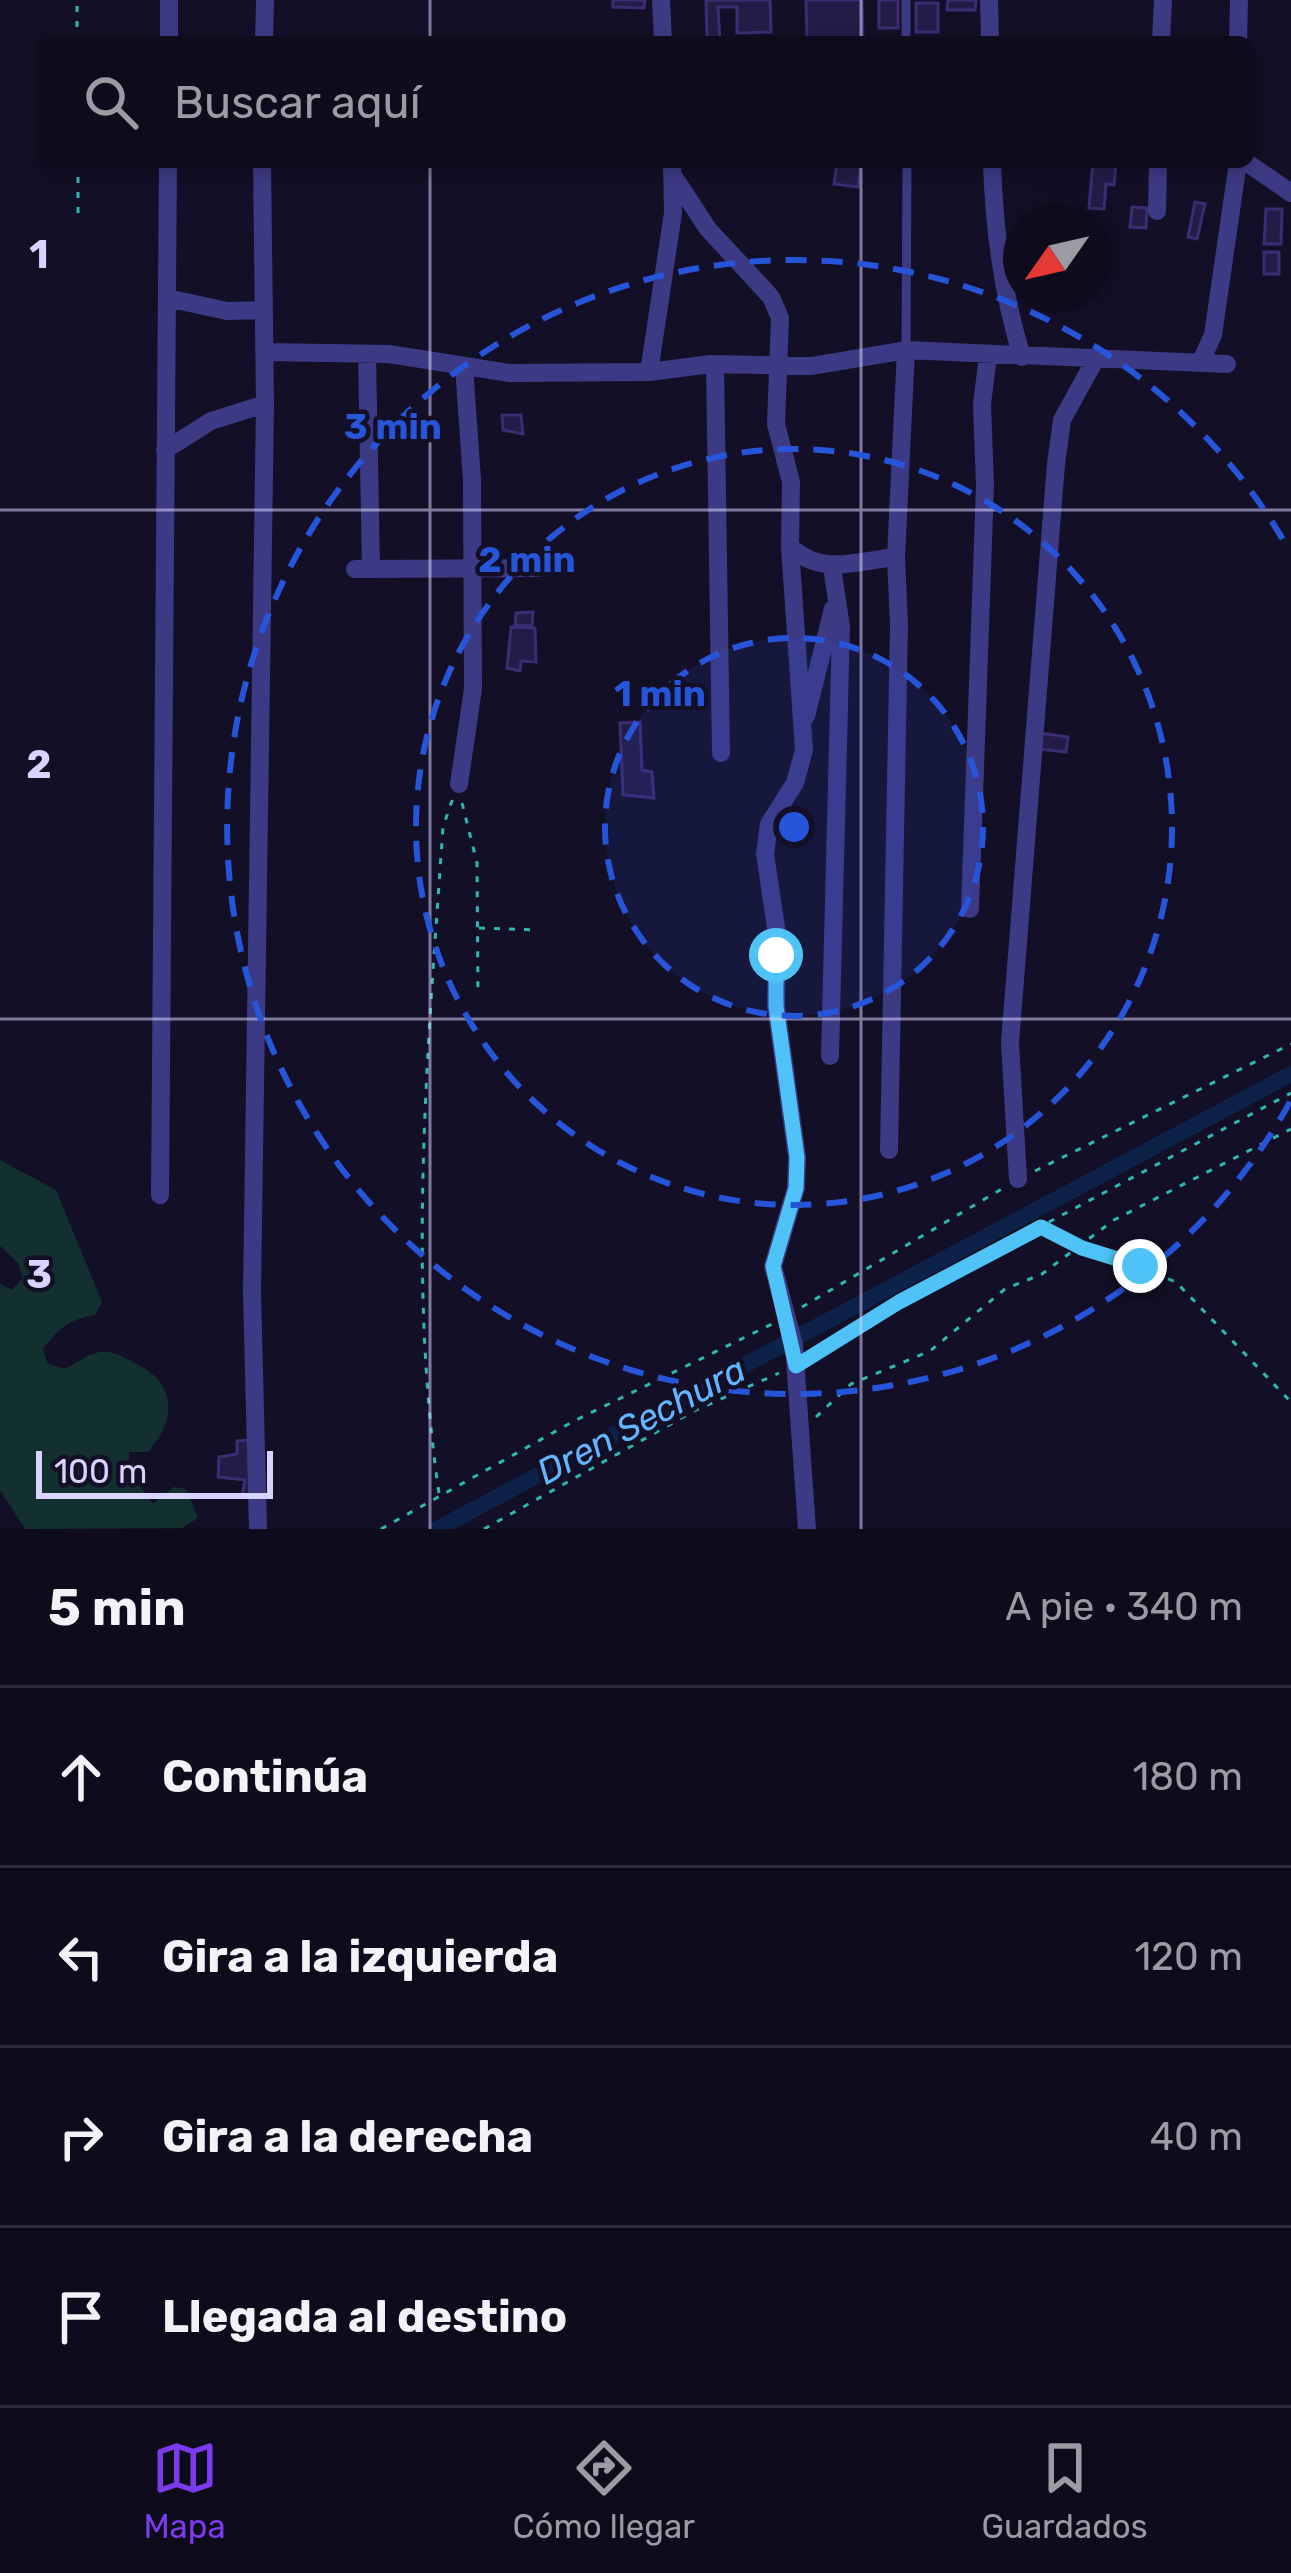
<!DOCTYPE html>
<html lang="es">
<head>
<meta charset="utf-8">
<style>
	:root { --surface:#0e0b1c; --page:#1c1929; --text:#f1f3f6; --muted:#9b9ba3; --line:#2e2b3b; --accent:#7c3aed }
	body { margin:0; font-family:Rubik,sans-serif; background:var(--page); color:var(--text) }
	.compass { position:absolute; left:1003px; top:204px; width:108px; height:108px; border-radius:50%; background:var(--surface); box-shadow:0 6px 18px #0003; rotate:236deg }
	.scale { position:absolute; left:36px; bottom:30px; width:237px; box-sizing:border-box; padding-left:12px; border:6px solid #d9d4ff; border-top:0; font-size:33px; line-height:42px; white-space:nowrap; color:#d9d4ff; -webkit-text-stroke:9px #130f26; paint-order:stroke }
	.stop { position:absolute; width:36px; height:36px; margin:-27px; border:9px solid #4fc3f7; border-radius:50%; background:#fff }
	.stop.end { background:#4fc3f7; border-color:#fff; box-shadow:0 3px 12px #0008 }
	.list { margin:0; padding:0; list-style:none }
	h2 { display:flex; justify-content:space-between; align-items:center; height:156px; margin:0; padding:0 48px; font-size:51px }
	h2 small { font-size:39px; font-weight:400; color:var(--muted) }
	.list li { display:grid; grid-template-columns:78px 1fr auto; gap:36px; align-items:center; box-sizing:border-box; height:180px; padding:0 48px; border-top:3px solid var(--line) }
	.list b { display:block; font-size:45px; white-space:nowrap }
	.list em { font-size:39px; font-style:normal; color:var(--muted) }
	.icon { flex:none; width:66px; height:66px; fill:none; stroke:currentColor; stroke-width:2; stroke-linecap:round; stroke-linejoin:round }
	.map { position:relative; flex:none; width:1291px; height:1529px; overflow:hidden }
	.search { position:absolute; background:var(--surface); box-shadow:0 6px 18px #0003; left:36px; right:36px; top:36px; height:132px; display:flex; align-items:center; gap:30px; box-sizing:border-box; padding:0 42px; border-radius:18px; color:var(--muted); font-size:45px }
	.sheet { height:876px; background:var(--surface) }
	nav { display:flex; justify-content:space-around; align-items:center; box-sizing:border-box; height:168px; border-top:3px solid var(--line); background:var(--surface); font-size:33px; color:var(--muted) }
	nav a { display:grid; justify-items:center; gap:6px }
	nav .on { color:var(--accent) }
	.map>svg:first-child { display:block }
	.green { fill:#12302f }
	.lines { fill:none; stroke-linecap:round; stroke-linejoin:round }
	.canal { stroke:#0c2248; stroke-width:16 }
	.building { fill:#241b47; stroke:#3b2d73; stroke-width:3 }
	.path { stroke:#2fb8b0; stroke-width:3; stroke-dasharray:6 9; stroke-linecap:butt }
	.service { stroke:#3d3a85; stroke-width:9 }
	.minor { stroke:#3d3a85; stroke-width:18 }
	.route { stroke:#4fc3f7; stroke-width:15 }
	.grid { fill:none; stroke:#d9d4ff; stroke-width:3; stroke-opacity:0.55 }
	.ring { fill:none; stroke:#2655da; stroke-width:6; stroke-dasharray:21 15 }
	.labels { text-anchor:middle; stroke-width:9; stroke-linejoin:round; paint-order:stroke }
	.water-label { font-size:36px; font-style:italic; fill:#62b6ff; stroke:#130f26 }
	.grid-label { font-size:39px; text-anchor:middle; font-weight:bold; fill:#d9d4ff; stroke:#130f26; stroke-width:9; stroke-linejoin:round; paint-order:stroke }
	.centre { fill:#2655da; stroke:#130f26; stroke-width:6 }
	.ring-label { font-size:36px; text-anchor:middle; font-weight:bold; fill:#2655da; stroke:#130f26; stroke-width:9; stroke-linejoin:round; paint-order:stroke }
</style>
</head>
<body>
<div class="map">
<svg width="1291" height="1529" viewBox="0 0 1291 1529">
	<rect width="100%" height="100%" fill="#130f26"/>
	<path class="green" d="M0,1160L56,1190L102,1302L95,1315C69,1319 59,1329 43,1349L47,1363L64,1369C79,1363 91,1350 107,1352C116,1352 126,1359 133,1362C178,1383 177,1419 148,1452H129L130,1473L153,1504L174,1487L186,1489L198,1518L182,1528L25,1529L0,1490V1284L12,1290L23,1278L18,1263L0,1246Z"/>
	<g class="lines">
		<path class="canal" d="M437,1529L1291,1074"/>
	</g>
	<path class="building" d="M613,0H645L644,8L613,7Z
		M706,0H770L771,32L737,33V7H718L720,42H707Z
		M806,0H862L863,42H807Z
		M879,0H898V28H879Z
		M948,0H976L975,10H947Z
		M916,3H938V32H916Z
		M837,162H861L858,187L834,184Z
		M1093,162L1116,164L1114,185L1106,184L1104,209L1089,208Z
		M1195,202L1205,204L1197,239L1188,237Z
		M1132,207L1147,208L1146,228L1130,227Z
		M1266,209H1282L1281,244H1264Z
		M1264,252H1279V274H1264Z
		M502,415H521L523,434L503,430Z
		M533,612L532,626L515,625L516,613Z
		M511,627L535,628L536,662L521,661L520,671L507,668Z
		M640,722L642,770L652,772L654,798L623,795L620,723Z
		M1040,733L1068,737L1066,752L1038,749Z
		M249,1440L252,1496H242L245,1480L218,1477L219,1457L237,1454V1441Z"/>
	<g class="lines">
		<path class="path" d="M77,42V0
			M78,162V216
			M462,803L477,863L478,995
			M479,928L535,930
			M1035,1171L1291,1044
			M1043,1228L1176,1282L1291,1402
			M802,1307L1005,1187
			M814,1355L899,1302L1291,1093
			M816,1417L851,1384L930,1351L1005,1289L1042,1274L1114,1220L1291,1129
			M439,1493C407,1274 428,1047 443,827L453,798
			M381,1529L574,1421L772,1324
			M484,1529L694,1411L779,1373"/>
		<path class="service" d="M906,0V42
			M906,350L907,162"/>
		<path class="minor" d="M661,0L663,42
			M989,0L990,42
			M169,42V0
			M264,42L265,0
			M1161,42L1163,0
			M1238,42L1239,0
			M992,162C994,230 1002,292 1022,357
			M1246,162L1291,193
			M674,177L708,229L771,297L780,318L776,424L791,482L790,547L804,750L795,783L769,824L765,854L777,934L776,1006L797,1157L796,1188L773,1266L794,1345L807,1529
			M1157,211L1158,162
			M167,298L227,311L264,310
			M264,352L389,354L510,373L649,372L711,364L811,366L906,350L1227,364
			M367,354L371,569
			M1201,361L1213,335L1238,162
			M715,364L721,753
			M649,372L673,213L672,162
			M165,450L211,421L265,404
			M790,547C822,576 856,561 896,557
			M355,569L539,568
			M806,716L833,609
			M459,784L473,689L472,480L464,366
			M970,909L985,485L982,404L988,356
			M830,1056L841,627L832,567
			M889,1150L899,625L896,557L906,350
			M1018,1179L1010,1043L1056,464L1062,420L1095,360
			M160,1195L168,162
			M258,1529L252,1292L265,404L262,162"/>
	</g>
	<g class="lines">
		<path class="route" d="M776,955V1006L797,1157L796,1188L773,1266L796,1366L899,1302L1041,1227L1082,1248L1140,1266"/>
	</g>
	<path class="grid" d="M430,0V42M861,0V42M430,162V1529M861,162V1529M0,510H1291M0,1019H1291"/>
	<circle cx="794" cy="827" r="189" fill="#2655da" fill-opacity=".12"/>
	<g class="ring">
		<circle cx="794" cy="827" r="189"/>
		<circle cx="794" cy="827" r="378"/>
		<path d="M1290 1102A567 567 0 1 1 1290 552"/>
	</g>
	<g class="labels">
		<g class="water-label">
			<text transform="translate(641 1420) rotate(-28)" y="13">Dren Sechura</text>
		</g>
	</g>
	<g class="grid-label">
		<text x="39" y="268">1</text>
		<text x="39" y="778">2</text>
		<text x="39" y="1288">3</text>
	</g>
	<circle cx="794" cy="827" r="18" class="centre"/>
	<g class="ring-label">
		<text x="393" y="439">3 min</text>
		<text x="527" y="572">2 min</text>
		<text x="660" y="706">1 min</text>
	</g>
</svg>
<svg class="compass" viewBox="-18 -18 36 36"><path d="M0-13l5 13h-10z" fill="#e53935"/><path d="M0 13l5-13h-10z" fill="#9b9ba3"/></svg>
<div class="scale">100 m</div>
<div class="stop" style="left:776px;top:955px"></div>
<div class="stop end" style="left:1140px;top:1266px"></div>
<div class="search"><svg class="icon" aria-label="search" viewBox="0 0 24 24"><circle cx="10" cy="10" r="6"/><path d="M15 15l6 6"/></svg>Buscar aquí</div>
</div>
<section class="sheet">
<h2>5 min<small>A pie · 340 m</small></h2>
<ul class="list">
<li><svg class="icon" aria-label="ahead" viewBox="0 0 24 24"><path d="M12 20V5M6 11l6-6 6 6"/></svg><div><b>Continúa</b></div><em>180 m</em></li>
<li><svg class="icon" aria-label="left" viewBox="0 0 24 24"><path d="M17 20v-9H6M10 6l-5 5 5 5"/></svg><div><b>Gira a la izquierda</b></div><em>120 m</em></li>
<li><svg class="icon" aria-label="right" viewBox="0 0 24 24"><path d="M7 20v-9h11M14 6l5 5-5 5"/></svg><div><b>Gira a la derecha</b></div><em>40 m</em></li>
<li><svg class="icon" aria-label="arrive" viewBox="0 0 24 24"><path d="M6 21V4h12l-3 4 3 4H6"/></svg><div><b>Llegada al destino</b></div></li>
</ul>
</section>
<nav>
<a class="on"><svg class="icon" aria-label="map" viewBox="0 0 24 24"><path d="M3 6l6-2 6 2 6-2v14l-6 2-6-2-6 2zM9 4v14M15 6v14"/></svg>Mapa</a>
<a><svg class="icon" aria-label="directions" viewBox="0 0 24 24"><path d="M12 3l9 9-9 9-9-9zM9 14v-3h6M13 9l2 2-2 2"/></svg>Cómo llegar</a>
<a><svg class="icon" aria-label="saved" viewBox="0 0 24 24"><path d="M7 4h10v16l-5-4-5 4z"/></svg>Guardados</a>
</nav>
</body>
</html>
